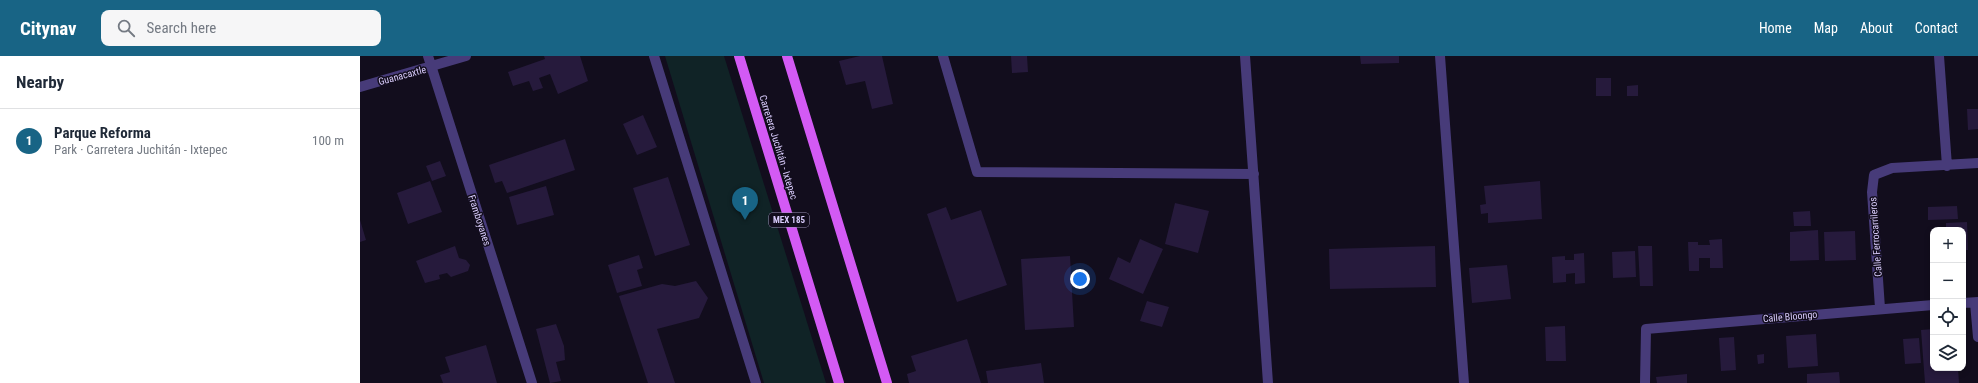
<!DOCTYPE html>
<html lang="en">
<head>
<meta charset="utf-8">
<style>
	:root { --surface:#fff; --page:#f6f6f7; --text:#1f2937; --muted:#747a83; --line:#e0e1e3; --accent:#186485 }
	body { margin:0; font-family:"Roboto Condensed",sans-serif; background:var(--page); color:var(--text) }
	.controls { position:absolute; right:12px; bottom:12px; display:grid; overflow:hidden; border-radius:8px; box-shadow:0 2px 6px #0003 }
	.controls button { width:36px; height:36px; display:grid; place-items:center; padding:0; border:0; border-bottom:1px solid var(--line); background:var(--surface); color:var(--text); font:20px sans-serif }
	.you { position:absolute; left:720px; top:223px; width:14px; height:14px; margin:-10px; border:3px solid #fff; border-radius:50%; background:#1a73e8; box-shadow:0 0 0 6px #1a73e833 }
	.badge { display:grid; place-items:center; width:26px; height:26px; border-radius:50%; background:var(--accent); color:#fff; font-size:13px; font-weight:700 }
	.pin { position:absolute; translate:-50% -33px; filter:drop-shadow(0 1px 2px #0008) }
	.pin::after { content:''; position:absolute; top:21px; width:14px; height:12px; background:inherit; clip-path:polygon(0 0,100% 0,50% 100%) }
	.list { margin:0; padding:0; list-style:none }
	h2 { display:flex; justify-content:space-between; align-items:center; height:52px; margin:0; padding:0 16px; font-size:17px }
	h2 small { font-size:13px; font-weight:400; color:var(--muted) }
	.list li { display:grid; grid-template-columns:26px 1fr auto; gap:12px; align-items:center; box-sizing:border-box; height:64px; padding:0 16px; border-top:1px solid var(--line) }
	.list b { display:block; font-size:15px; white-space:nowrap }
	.list p { margin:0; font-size:13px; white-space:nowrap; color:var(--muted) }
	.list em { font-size:13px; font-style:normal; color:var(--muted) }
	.icon { flex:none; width:22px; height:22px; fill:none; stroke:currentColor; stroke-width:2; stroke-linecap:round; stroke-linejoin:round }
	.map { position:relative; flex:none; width:1618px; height:327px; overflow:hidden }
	header { display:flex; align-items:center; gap:24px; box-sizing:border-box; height:56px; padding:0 20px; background:var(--accent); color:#fff }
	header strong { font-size:19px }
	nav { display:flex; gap:22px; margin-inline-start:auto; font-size:14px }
	.search { width:280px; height:36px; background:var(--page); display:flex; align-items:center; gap:10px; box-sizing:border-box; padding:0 14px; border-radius:8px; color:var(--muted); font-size:15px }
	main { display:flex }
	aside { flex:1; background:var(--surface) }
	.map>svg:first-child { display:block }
	.park { fill:#102326 }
	.building { fill:#261a3c }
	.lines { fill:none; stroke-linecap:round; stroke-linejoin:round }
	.minor { stroke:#473b79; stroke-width:10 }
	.primary { stroke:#d35af4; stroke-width:10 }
	.labels { text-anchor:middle; stroke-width:3; stroke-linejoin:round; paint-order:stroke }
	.shield { fill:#120d1d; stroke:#9d93b9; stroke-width:1 }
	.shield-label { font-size:9px; font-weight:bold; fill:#d9ccfc }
	.street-label { font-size:10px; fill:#d9ccfc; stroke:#120d1d }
</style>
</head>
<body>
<header>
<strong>Citynav</strong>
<div class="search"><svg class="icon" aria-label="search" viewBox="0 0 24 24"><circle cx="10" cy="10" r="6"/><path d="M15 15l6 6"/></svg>Search here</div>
<nav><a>Home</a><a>Map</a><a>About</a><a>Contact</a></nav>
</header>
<main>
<aside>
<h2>Nearby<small></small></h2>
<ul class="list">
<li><span class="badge">1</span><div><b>Parque Reforma</b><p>Park · Carretera Juchitán - Ixtepec</p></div><em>100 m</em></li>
</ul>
</aside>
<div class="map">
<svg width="1618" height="327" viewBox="0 0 1618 327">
	<rect width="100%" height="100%" fill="#120d1d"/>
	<path class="park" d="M305,0H364L466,327H404Z"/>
	<path class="building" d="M184,0H220L228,25L198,38L190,18L179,22L183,32L173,35L169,25L153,30L148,16L185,3Z
		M500,0H522L533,48L512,53L505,25L486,29L479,5Z
		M651,0H667L668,16L652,17Z
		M1000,0H1039V7L1001,8Z
		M1236,22H1251V40H1236Z
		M1278,29V40H1267V30Z
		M1607,53H1618V73L1608,74Z
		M283,59L297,91L277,99L263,68Z
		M205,83L215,114L147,137L142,125L135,127L129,109Z
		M80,105L86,120L72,125L66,110Z
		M308,121L330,189L295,200L273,132Z
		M70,125L82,156L48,168L37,137Z
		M1180,125L1182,163L1128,167V157L1121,158L1120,149L1126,148L1124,130Z
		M186,130L194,159L157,169L149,141Z
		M815,147L849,155L838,197L805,188Z
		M1597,150L1598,163L1568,164V151Z
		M586,151L591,164L621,154L647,229L597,246L567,158Z
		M1450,155L1451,170H1434L1433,156Z
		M0,164L6,184L0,186Z
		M1607,166L1608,194H1603V174H1586V167Z
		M1458,174L1459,204L1430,205V176Z
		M1495,175L1496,204L1465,205L1464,176Z
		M780,183L803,193L783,238L749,223L758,201L770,207Z
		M1362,183L1363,212H1350V202H1339V215H1329L1328,186H1338V189H1350L1349,184Z
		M95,190L99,202L106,204L110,209L108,215L91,221L87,217L79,219L80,223L65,227L56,205Z
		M1075,190L1076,231L970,233L969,193Z
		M1278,190H1292L1293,230H1280Z
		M1275,195L1276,221L1253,222L1252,196Z
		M1224,197L1225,227L1215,228V217L1206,218V226L1193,227L1192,201L1205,200V204H1214V198Z
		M279,199L283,212L277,214L282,230L257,237L248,209Z
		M710,200L714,271L665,274L661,203Z
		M1147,209L1151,243L1112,247L1109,212Z
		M336,225L348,242L339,262L297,273L315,327H288L259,240L302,228L315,230Z
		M787,245L809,251L802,271L780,265Z
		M196,268L204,290L205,304L196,306L201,325L190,327L176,273Z
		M1205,270L1206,305H1186L1185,271Z
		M1573,273V312H1598L1599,327H1565L1561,274Z
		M1456,278L1458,310L1428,312L1426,280Z
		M1374,281L1376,314L1361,315L1359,282Z
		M1559,282L1561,307L1545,308L1543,283Z
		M607,283L621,327H549L547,318L556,315L551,300Z
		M126,289L137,327H83L80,319L90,316L85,301Z
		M1404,298V307L1398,308L1397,299Z
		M681,307L684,327H628L626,315Z
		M1479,316L1480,327H1447V318Z
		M1327,318V327H1297L1296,321Z"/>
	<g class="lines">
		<path class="minor" d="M68,0L172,327
			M294,0L396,327
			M583,0L617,116L894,118
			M885,0L908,327
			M1080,0L1104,327
			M1579,0L1587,110
			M0,31L106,0
			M1603,247L1618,246
			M1615,247L1618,281
			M1520,252L1512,136L1514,119L1532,112L1618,107
			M1285,327L1286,273L1573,249"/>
		<path class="primary" d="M379,0L479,327
			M427,0L527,327"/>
	</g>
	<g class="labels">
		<rect class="shield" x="409" y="157" width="40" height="14" rx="3"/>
		<g class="shield-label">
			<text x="429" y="167">MEX 185</text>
		</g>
		<g class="street-label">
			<text transform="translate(42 19) rotate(-15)" y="4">Guanacaxtle</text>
			<text transform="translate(419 91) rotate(73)" y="4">Carretera Juchitán - Ixtepec</text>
			<text transform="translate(120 164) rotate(72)" y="4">Framboyanes</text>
			<text transform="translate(1515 181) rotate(-94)" y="4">Calle Ferrocarrileros</text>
			<text transform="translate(1430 260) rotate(-5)" y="4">Calle Bloongo</text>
		</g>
	</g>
</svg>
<div class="controls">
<button>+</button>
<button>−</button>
<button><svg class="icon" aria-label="locate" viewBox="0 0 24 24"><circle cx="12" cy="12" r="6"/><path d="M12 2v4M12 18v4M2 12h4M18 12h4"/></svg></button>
<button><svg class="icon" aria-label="layers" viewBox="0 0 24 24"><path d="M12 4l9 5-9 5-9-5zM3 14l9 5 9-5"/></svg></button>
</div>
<div class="you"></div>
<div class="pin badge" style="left:385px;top:164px">1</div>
</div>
</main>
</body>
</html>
